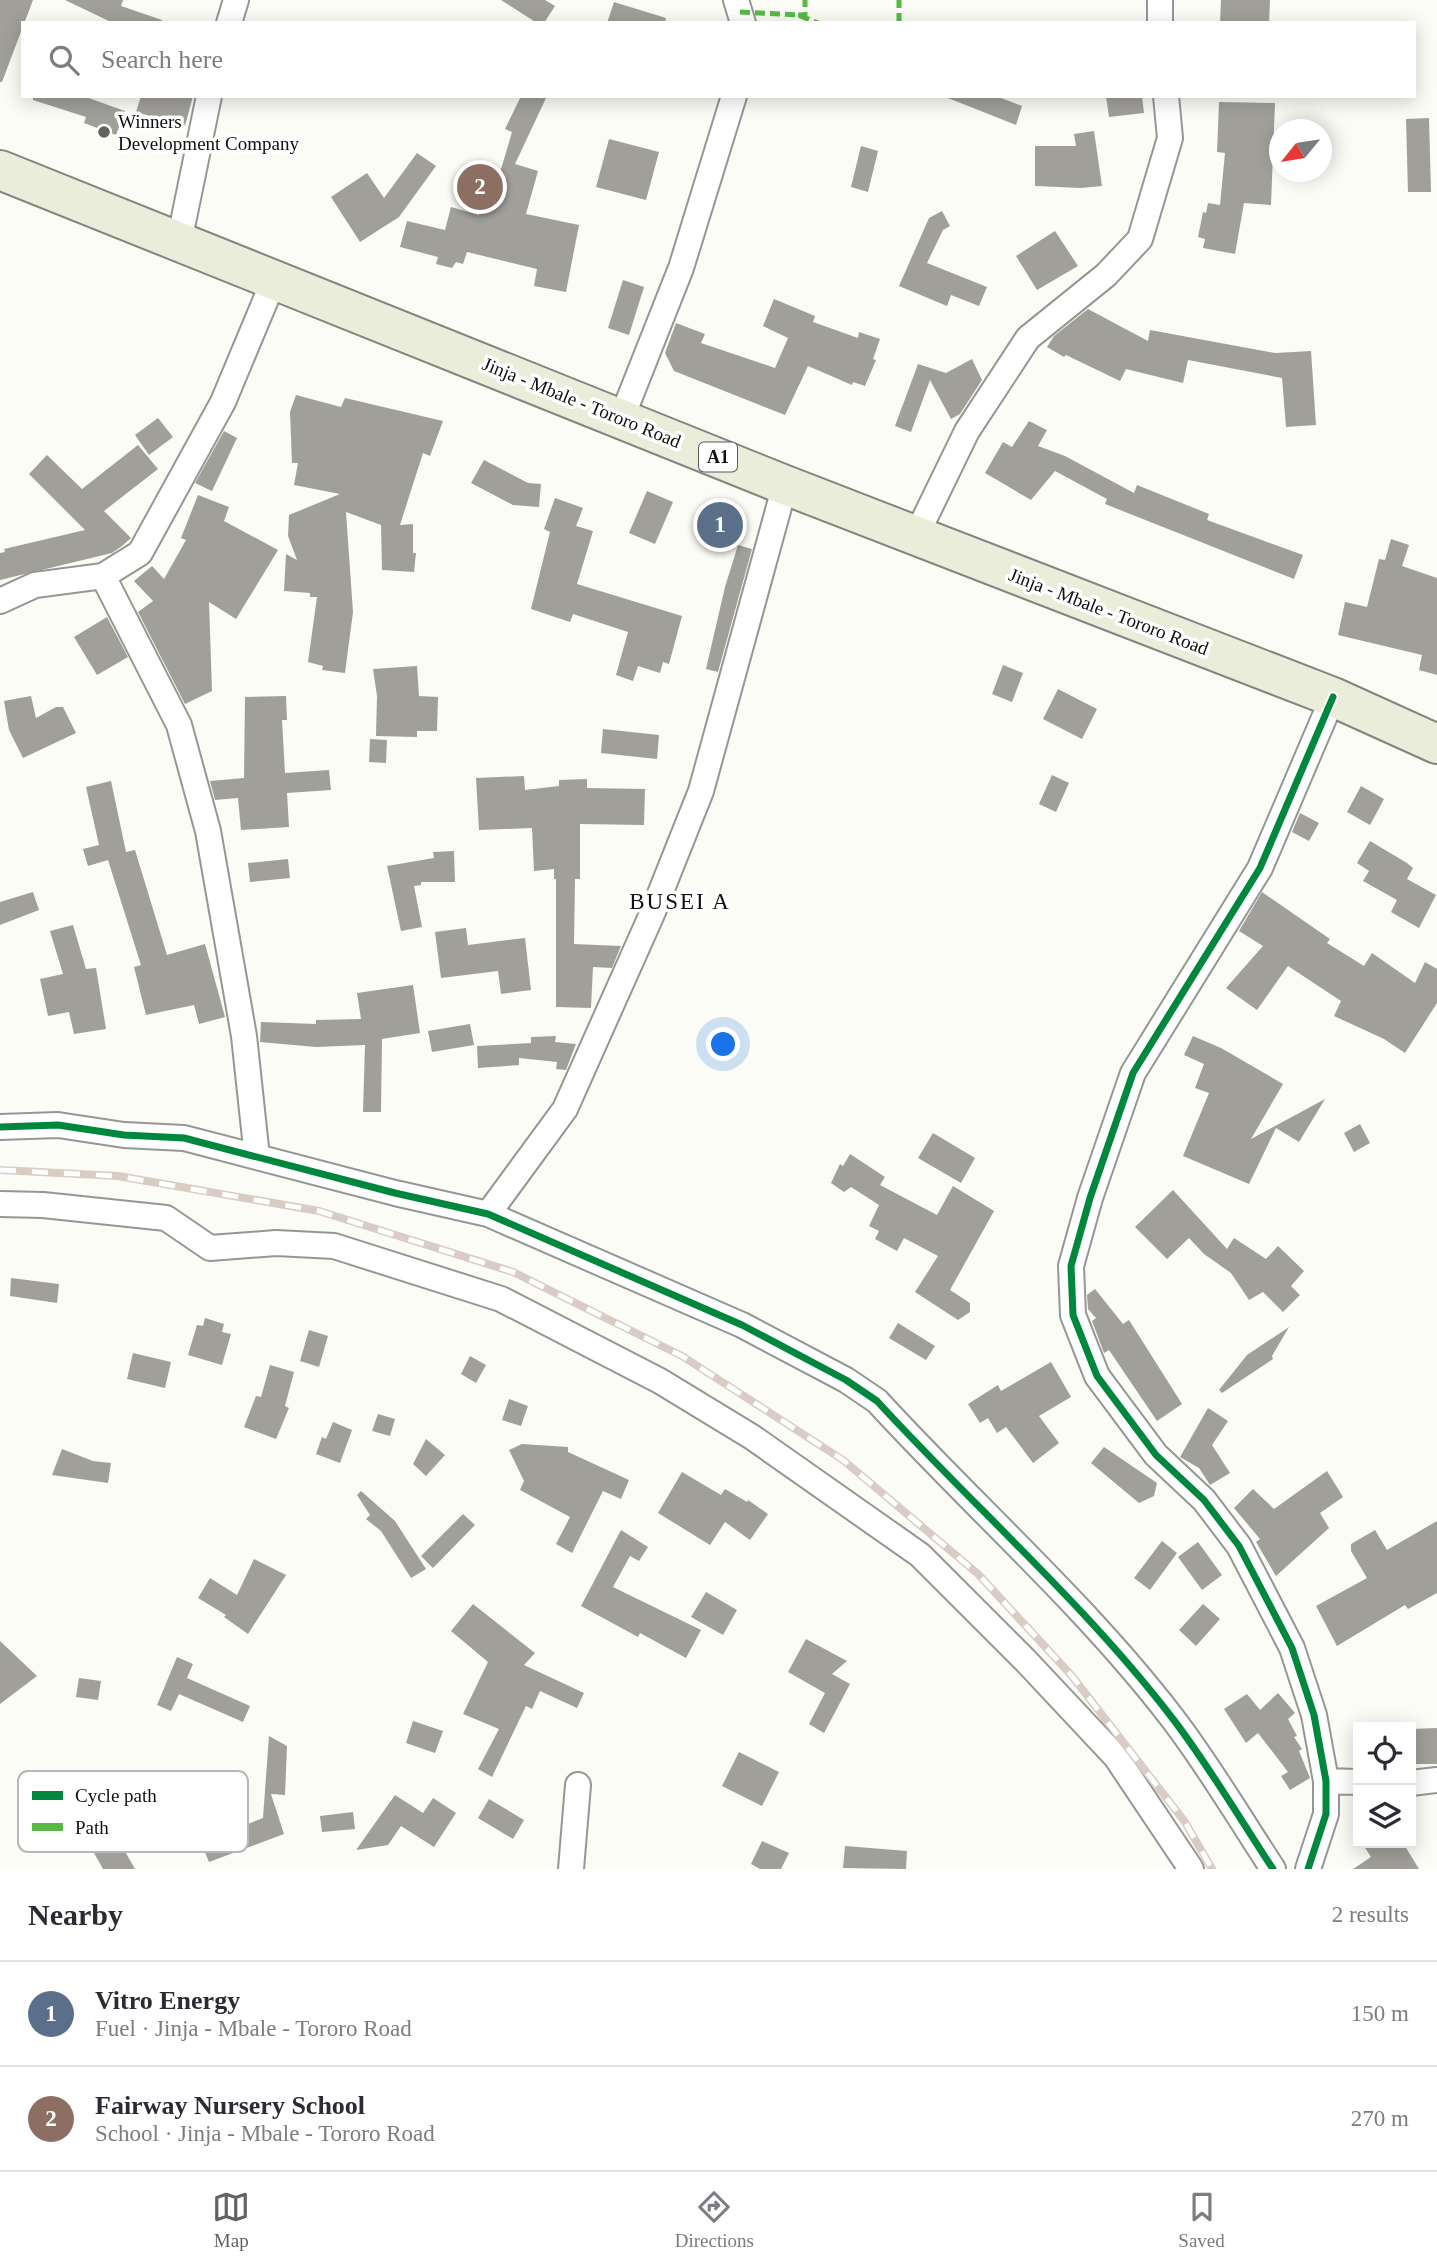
<!DOCTYPE html>
<html lang="en">
<head>
<meta charset="utf-8">
<style>
	:root { --surface:#fff; --page:#f7f7f7; --text:#2b2b33; --muted:#7c7c81; --line:#e1e1e2; --accent:#626360 }
	body { margin:0; font-family:Georgia,serif; background:var(--page); color:var(--text) }
	.controls { position:absolute; right:21px; bottom:21px; display:grid; overflow:hidden; border-radius:0px; box-shadow:0 4px 18px #0003 }
	.controls button { width:63px; height:63px; display:grid; place-items:center; padding:0; border:0; border-bottom:2px solid var(--line); background:var(--surface); color:var(--text); font:35px sans-serif }
	.compass { position:absolute; left:1269px; top:119px; width:63px; height:63px; border-radius:50%; background:var(--surface); box-shadow:0 4px 18px #0003; rotate:240deg }
	.you { position:absolute; left:724px; top:1045px; width:24px; height:24px; margin:-18px; border:5px solid #fff; border-radius:50%; background:#1a73e8; box-shadow:0 0 0 10px #1a73e833 }
	.badge { display:grid; place-items:center; width:46px; height:46px; border-radius:50%; background:var(--accent); color:#fff; font-size:23px; font-weight:700 }
	.pin { position:absolute; translate:-50% -50%; border:4px solid #fff; box-shadow:0 2px 7px #0006 }
	.list { margin:0; padding:0; list-style:none }
	h2 { display:flex; justify-content:space-between; align-items:center; height:91px; margin:0; padding:0 28px; font-size:30px }
	h2 small { font-size:23px; font-weight:400; color:var(--muted) }
	.list li { display:grid; grid-template-columns:46px 1fr auto; gap:21px; align-items:center; box-sizing:border-box; height:105px; padding:0 28px; border-top:2px solid var(--line) }
	.list b { display:block; font-size:26px; white-space:nowrap }
	.list p { margin:0; font-size:23px; white-space:nowrap; color:var(--muted) }
	.list em { font-size:23px; font-style:normal; color:var(--muted) }
	.icon { flex:none; width:38px; height:38px; fill:none; stroke:currentColor; stroke-width:2; stroke-linecap:round; stroke-linejoin:round }
	.map { position:relative; flex:none; width:1437px; height:1869px; overflow:hidden }
	.search { position:absolute; background:var(--surface); box-shadow:0 4px 18px #0003; left:21px; right:21px; top:21px; height:77px; display:flex; align-items:center; gap:18px; box-sizing:border-box; padding:0 24px; border-radius:0px; color:var(--muted); font-size:26px }
	.sheet { height:301px; background:var(--surface) }
	nav { display:flex; justify-content:space-around; align-items:center; box-sizing:border-box; height:98px; border-top:2px solid var(--line); background:var(--surface); font-size:19px; color:var(--muted) }
	nav a { display:grid; justify-items:center; gap:4px }
	nav .on { color:var(--accent) }
	.map>svg:first-child { display:block }
	.building { fill:#a09f9a }
	.lines { fill:none; stroke-linecap:round; stroke-linejoin:round }
	.minor-casing { stroke:#969693; stroke-width:28 }
	.primary-casing { stroke:#838480; stroke-width:42 }
	.minor { stroke:#fefffe; stroke-width:24 }
	.primary { stroke:#eaedda; stroke-width:38 }
	.rail-casing { stroke:#d8ccc5; stroke-width:8 }
	.rail { stroke:#fff; stroke-width:5; stroke-dasharray:16; stroke-linecap:butt }
	.quiet { stroke:#58b947; stroke-width:5; stroke-dasharray:10 5; stroke-linecap:butt }
	.cycleway-casing { stroke:#fff; stroke-width:11 }
	.cycleway { stroke:#00873e; stroke-width:7 }
	.poi-dot { fill:#626360; stroke:#fff; stroke-width:2.5 }
	.labels { text-anchor:middle; stroke-width:7; stroke-linejoin:round; paint-order:stroke }
	.shield { fill:#fff; stroke:#585858; stroke-width:2 }
	.shield-label { font-size:18px; font-weight:bold; fill:#101010 }
	.poi-label { font-size:19px; fill:#101010; stroke:#fff; text-anchor:start }
	.street-label { font-size:19px; fill:#101010; stroke:#fff }
	.quarter-label { font-size:23px; letter-spacing:2px; fill:#101010; stroke:#fff }
	.key { fill:#fff; stroke:#b7b7b7; stroke-width:2 }
	.key-label { font-size:19px; fill:#101010 }
</style>
</head>
<body>
<div class="map">
<svg width="1437" height="1869" viewBox="0 0 1437 1869">
	<rect width="100%" height="100%" fill="#fbfcf5"/>
	<path class="building" d="M0,0H33L2,82H0Z
		M65,0H123L121,6L162,20V23H113Z
		M501,0H545L555,6L544,23H537Z
		M1221,0H1270L1269,23H1220Z
		M614,2L666,18L665,23H607Z
		M33,96H83L125,111L116,135L84,123L86,117L33,100Z
		M141,96H193L185,126L136,112Z
		M521,96H547L515,164L538,171L526,214L579,225L566,292L534,286L537,269L467,252L463,264L456,262L452,268L436,264L438,257L400,247L407,221L445,230L451,207L479,215L481,208L489,210L512,132L505,129Z
		M943,96H996L1022,106L1016,125Z
		M1106,96H1142L1144,113L1109,117Z
		M1219,102L1275,103L1271,205L1244,203L1235,254L1203,248L1205,239L1198,237L1203,212L1206,213L1208,203L1220,205L1225,153L1217,152Z
		M1429,118L1431,192H1408L1406,119Z
		M1094,131L1102,186L1081,188L1035,186V146H1076L1074,134Z
		M609,139L659,152L646,200L596,187Z
		M861,146L878,151L868,192L851,187Z
		M417,153L436,166L399,217L360,242L331,197L367,173L384,198Z
		M942,211L950,226L943,230L927,263L987,287L979,306L951,295L947,306L899,286L929,218Z
		M1055,231L1078,266L1037,290L1016,256Z
		M623,280L644,287L629,335L608,328Z
		M774,299L815,316L813,322L858,338L859,332L880,339L873,359L876,360L865,386L853,382L852,385L808,366L785,415L674,371L665,353L676,323L705,334L701,343L775,368L788,338L763,326Z
		M1088,309L1148,341L1150,330L1275,353L1311,351L1316,425L1286,427L1282,378L1188,360L1183,383L1126,369L1120,381L1066,355L1064,357L1047,347L1054,336Z
		M972,359L982,380L960,414L951,419L930,380L911,432L895,426L918,364L946,373Z
		M296,395L341,407L345,398L443,421L430,456L423,453L400,525L413,524V553H416L414,572L382,570L381,525L346,512L353,612L345,673L322,670L323,666L308,662L317,597H310V593L284,591L286,554L297,560L288,536L289,515L340,494L294,485L298,463H292L290,412Z
		M158,418L173,437L149,455L135,435Z
		M1029,421L1047,430L1038,446L1065,456L1134,493L1137,485L1209,514L1207,520L1303,555L1294,579L1105,504L1107,499L1055,471L1031,500L985,473L1003,442L1012,447Z
		M224,431L237,438L212,491L195,483Z
		M138,445L158,469L104,511L131,538L122,546L112,553L0,580V553L5,552L4,549L85,530L29,474L47,455L82,489Z
		M484,460L528,483L541,484L539,507L513,505L471,483Z
		M647,491L673,502L655,544L629,533Z
		M198,495L229,507L224,521L278,550L236,619L209,602L212,691L185,704L138,612L153,601L134,581L152,566L164,579L186,540L181,538Z
		M555,498L583,508L576,526L593,531L577,584L682,616L669,664L663,662L660,673L638,666L633,681L616,675L628,632L573,614L570,622L531,609L550,532L544,529Z
		M1391,539L1409,545L1402,566L1437,578V675L1419,670L1422,655L1338,635L1345,602L1367,607L1379,559L1385,560Z
		M738,545L752,549L718,672L706,669L725,587Z
		M107,617L128,657L97,675L74,637Z
		M1003,665L1023,673L1012,702L992,694Z
		M417,666L419,696L438,697L437,731H417V737L376,736L377,696L373,669Z
		M1058,689L1097,709L1082,739L1043,719Z
		M31,696L36,718L56,707H63L76,733L23,758L9,730L4,701Z
		M286,696L287,720H282L285,773L329,770L331,790L287,793L289,827L241,830L238,798L215,800L210,781L244,778L245,697Z
		M603,729L659,735L657,759L601,753Z
		M370,739L387,740L386,763L369,762Z
		M1052,775L1069,783L1056,812L1039,804Z
		M524,776L525,790L559,786V780L587,779V788L645,789L644,825L580,824V879H575L574,944L621,946L612,968L593,967L591,1008L556,1007V879H554V869L534,871L532,828L479,830L476,778Z
		M111,781L126,852L135,850L167,955L205,944L225,1017L199,1024L194,1005L146,1015L134,967L141,965L108,860L88,866L83,849L99,845L86,787Z
		M1361,786L1384,799L1370,825L1347,812Z
		M1300,813L1319,823L1309,841L1292,832Z
		M1370,841L1407,863L1413,868L1407,879L1436,895L1419,928L1391,912L1397,900L1363,881L1369,871L1357,863Z
		M454,851L455,882H421V885L414,886L422,927L401,931L387,866L434,858L433,852Z
		M288,859L290,878L250,882L248,863Z
		M33,892L39,910L0,925V902Z
		M1262,892L1330,939L1327,943L1364,966L1372,953L1415,983L1425,962L1437,969V1003L1405,1053L1384,1039L1334,1016L1341,1001L1288,966L1257,1010L1226,988L1263,946L1239,931Z
		M73,925L86,969L96,968L106,1029L74,1034L69,1012L48,1016L40,979L63,974L50,931Z
		M466,928L468,945L525,938L531,990L501,994L498,971L441,978L435,932Z
		M413,985L420,1033L382,1039L381,1112H363L365,1045L316,1047L260,1042L261,1022L316,1024V1020L361,1019L357,993Z
		M470,1024L474,1045L432,1052L428,1031Z
		M556,1036L555,1042L576,1044L566,1070L556,1069L557,1062L519,1058V1065L478,1068L477,1046L531,1043V1037Z
		M1193,1036L1221,1048L1283,1084L1251,1139L1325,1099L1299,1142L1276,1128L1249,1184L1183,1156L1209,1093L1195,1088L1204,1064L1184,1055Z
		M1360,1124L1370,1143L1354,1152L1344,1133Z
		M933,1133L975,1158L961,1183L918,1158Z
		M850,1154L885,1177L880,1185L937,1215L953,1186L994,1211L950,1290L970,1303V1312L958,1320L915,1292L938,1256L904,1238L897,1251L875,1239L879,1231L869,1226L879,1205L851,1187L844,1192L831,1183L840,1164L843,1166Z
		M1173,1190L1227,1249L1234,1238L1266,1259L1278,1246L1304,1271L1291,1286L1300,1295L1283,1312L1263,1292L1249,1300L1231,1273L1204,1254L1189,1238L1167,1259L1135,1227Z
		M11,1278L59,1284L57,1303L10,1296Z
		M1095,1289L1123,1324L1129,1320L1182,1404L1157,1421L1109,1350L1104,1353L1092,1321L1096,1318L1088,1309L1087,1295Z
		M205,1318L224,1324L222,1332L231,1334L222,1365L188,1355L197,1325L203,1326Z
		M898,1323L935,1346L926,1360L889,1338Z
		M1289,1327L1272,1356L1273,1359L1222,1393L1219,1390L1247,1355Z
		M309,1330L328,1336L319,1367L300,1361Z
		M133,1353L171,1362L165,1388L127,1379Z
		M470,1356L486,1365L476,1383L461,1374Z
		M1051,1362L1071,1397L1039,1416L1059,1443L1033,1463L1006,1427L997,1433L988,1418L980,1423L968,1404L998,1385L1001,1391Z
		M270,1365L294,1372L285,1406L289,1408L276,1439L244,1427L256,1396L261,1397Z
		M509,1399L528,1406L521,1426L502,1420Z
		M1208,1408L1228,1421L1212,1445L1230,1473L1210,1485L1199,1468L1180,1457Z
		M378,1414L395,1419L390,1436L372,1431Z
		M333,1422L352,1430L340,1463L316,1454L322,1437L326,1439Z
		M426,1439L445,1455L426,1476L413,1464Z
		M522,1444L568,1447V1452L629,1480L621,1499L603,1491L572,1553L556,1544L570,1517L520,1490L524,1481L509,1450Z
		M1104,1447L1157,1483L1154,1496L1139,1503L1091,1463Z
		M62,1449L93,1461L111,1463L108,1483L52,1475Z
		M1327,1471L1343,1497L1320,1513L1329,1528L1276,1576L1256,1542L1260,1539L1234,1508L1253,1489L1274,1509Z
		M682,1472L721,1495L725,1489L747,1502L748,1500L768,1514L750,1540L725,1522L710,1545L658,1513Z
		M361,1491L395,1521L426,1569L411,1578L381,1531L366,1519L370,1515L357,1495Z
		M463,1514L475,1525L433,1568L421,1556Z
		M1437,1521V1593L1408,1609L1405,1605L1337,1646L1316,1606L1367,1578L1351,1551V1544L1375,1530L1387,1550Z
		M621,1530L648,1547L639,1561L630,1556L613,1587L701,1630L686,1658L640,1633L638,1637L581,1606Z
		M1162,1541L1177,1553L1150,1590L1134,1578Z
		M1198,1542L1222,1575L1202,1590L1178,1557Z
		M254,1559L286,1575L248,1634L224,1617L226,1615L198,1598L210,1578L237,1595Z
		M706,1592L737,1610L723,1635L691,1617Z
		M473,1604L535,1653L524,1665L584,1693L577,1708L540,1691L532,1709L526,1706L492,1777L478,1769L499,1729L463,1714L488,1662L451,1631Z
		M1203,1604L1220,1619L1196,1646L1179,1630Z
		M806,1639L847,1661L832,1674L850,1684L824,1733L809,1724L825,1693L788,1672Z
		M0,1641L37,1676L0,1704Z
		M177,1657L193,1664L187,1678L250,1706L243,1722L179,1694L171,1711L157,1705Z
		M79,1678L101,1681L98,1700L76,1697Z
		M1278,1693L1295,1713L1288,1719L1297,1736L1294,1737L1302,1749L1299,1751L1310,1778L1290,1790L1281,1776L1288,1772L1258,1733L1246,1743L1224,1709L1247,1694L1260,1710Z
		M413,1721L443,1731L435,1753L406,1743Z
		M1437,1728V1764H1411V1729Z
		M269,1736L287,1746L285,1795L271,1794L284,1834L209,1862L194,1826L162,1842L151,1821L138,1826L125,1795L152,1784L161,1805L202,1791L218,1836L263,1818Z
		M739,1752L779,1772L762,1806L722,1786Z
		M395,1795L423,1813L433,1798L456,1813L434,1847L401,1826L388,1845L356,1850Z
		M489,1799L524,1820L513,1839L478,1818Z
		M353,1812L355,1829L322,1832L320,1816Z
		M118,1839L135,1869H103L94,1853Z
		M762,1841L789,1853L781,1869H760L751,1864Z
		M1362,1843H1403L1419,1869H1353L1371,1857Z
		M845,1846L907,1851L906,1869L843,1868Z"/>
	<g class="lines">
		<defs>
			<path id="minor" d="M736,0L743,23
				M229,23L236,0
				M1160,23V0
				M179,242L209,96
				M622,417L681,268L734,96
				M916,536L967,431L1028,338L1106,275L1140,239L1170,138L1166,96
				M103,576L179,725L208,831L244,1036L257,1157
				M0,601L35,585L103,576L140,553L223,402L274,280
				M0,1127L58,1125L124,1135L184,1138L395,1193L488,1214L742,1325L846,1380L877,1401C974,1507 1085,1604 1173,1719C1209,1766 1240,1819 1273,1869
				M0,1204L43,1205L166,1218L210,1248L276,1243L334,1246L501,1299L660,1381L752,1437L920,1555L1025,1660L1116,1757L1191,1869
				M488,1214L565,1109L652,914L701,791L785,485
				M1326,1781L1358,1782
				M1411,1783L1437,1780
				M571,1869L578,1785
				M1308,1869L1326,1814V1781L1314,1715L1292,1648L1239,1546L1204,1500L1156,1455L1097,1376L1073,1315L1071,1266L1090,1198L1133,1073L1260,868L1333,697"/>
			<path id="primary" d="M0,170L785,485L1333,697L1437,744"/>
		</defs>
		<use href="#minor" class="minor-casing"/>
		<use href="#primary" class="primary-casing"/>
		<use href="#minor" class="minor"/>
		<use href="#primary" class="primary"/>
		<defs>
			<path id="rail" d="M0,1170L118,1176L319,1211L513,1272L682,1356L843,1460L978,1574L1072,1676L1185,1822L1212,1869"/>
		</defs>
		<use href="#rail" class="rail-casing"/>
		<use href="#rail" class="rail"/>
		<path class="quiet" d="M740,12L798,15L818,23
			M798,15H805V0
			M899,23V0"/>
		<defs>
			<path id="cycleway" d="M0,1127L58,1125L124,1135L184,1138L395,1193L488,1214L742,1325L846,1380L877,1401C974,1507 1085,1604 1173,1719C1209,1766 1240,1819 1273,1869
				M1308,1869L1326,1814V1781L1314,1715L1292,1648L1239,1546L1204,1500L1156,1455L1097,1376L1073,1315L1071,1266L1090,1198L1133,1073L1260,868L1333,697"/>
		</defs>
		<use href="#cycleway" class="cycleway-casing"/>
		<use href="#cycleway" class="cycleway"/>
	</g>
	<circle class="poi-dot" cx="104" cy="132" r="7"/>
	<g class="labels">
		<rect class="shield" x="699" y="442.5" width="38" height="29" rx="5"/>
		<g class="shield-label">
			<text x="718" y="463">A1</text>
		</g>
		<g class="poi-label">
			<text x="118" y="128">Winners<tspan x="118" dy="22">Development Company</tspan></text>
		</g>
		<g class="street-label">
			<text transform="translate(582 402) rotate(22)" y="7">Jinja - Mbale - Tororo Road</text>
			<text transform="translate(1109 611) rotate(21)" y="7">Jinja - Mbale - Tororo Road</text>
		</g>
		<g class="quarter-label">
			<text x="680" y="909">BUSEI A</text>
		</g>
	</g>
	<rect x="18" y="1771" width="230" height="81" rx="10" class="key"/>
	<rect x="32" y="1791" width="31" height="9" fill="#00873e"/>
	<rect x="32" y="1823" width="31" height="8" fill="#58b947"/>
	<g class="key-label">
		<text x="75" y="1802">Cycle path</text>
		<text x="75" y="1834">Path</text>
	</g>
</svg>
<div class="controls">
<button><svg class="icon" aria-label="locate" viewBox="0 0 24 24"><circle cx="12" cy="12" r="6"/><path d="M12 2v4M12 18v4M2 12h4M18 12h4"/></svg></button>
<button><svg class="icon" aria-label="layers" viewBox="0 0 24 24"><path d="M12 4l9 5-9 5-9-5zM3 14l9 5 9-5"/></svg></button>
</div>
<svg class="compass" viewBox="-18 -18 36 36"><path d="M0-13l5 13h-10z" fill="#e53935"/><path d="M0 13l5-13h-10z" fill="#7c7c81"/></svg>
<div class="you"></div>
<div class="pin badge" style="left:720px;top:525px;background:#5c6f8a">1</div>
<div class="pin badge" style="left:480px;top:187px;background:#8d6e63">2</div>
<div class="search"><svg class="icon" aria-label="search" viewBox="0 0 24 24"><circle cx="10" cy="10" r="6"/><path d="M15 15l6 6"/></svg>Search here</div>
</div>
<section class="sheet">
<h2>Nearby<small>2 results</small></h2>
<ul class="list">
<li><span class="badge" style="background:#5c6f8a">1</span><div><b>Vitro Energy</b><p>Fuel · Jinja - Mbale - Tororo Road</p></div><em>150 m</em></li>
<li><span class="badge" style="background:#8d6e63">2</span><div><b>Fairway Nursery School</b><p>School · Jinja - Mbale - Tororo Road</p></div><em>270 m</em></li>
</ul>
</section>
<nav>
<a class="on"><svg class="icon" aria-label="map" viewBox="0 0 24 24"><path d="M3 6l6-2 6 2 6-2v14l-6 2-6-2-6 2zM9 4v14M15 6v14"/></svg>Map</a>
<a><svg class="icon" aria-label="directions" viewBox="0 0 24 24"><path d="M12 3l9 9-9 9-9-9zM9 14v-3h6M13 9l2 2-2 2"/></svg>Directions</a>
<a><svg class="icon" aria-label="saved" viewBox="0 0 24 24"><path d="M7 4h10v16l-5-4-5 4z"/></svg>Saved</a>
</nav>
</body>
</html>
